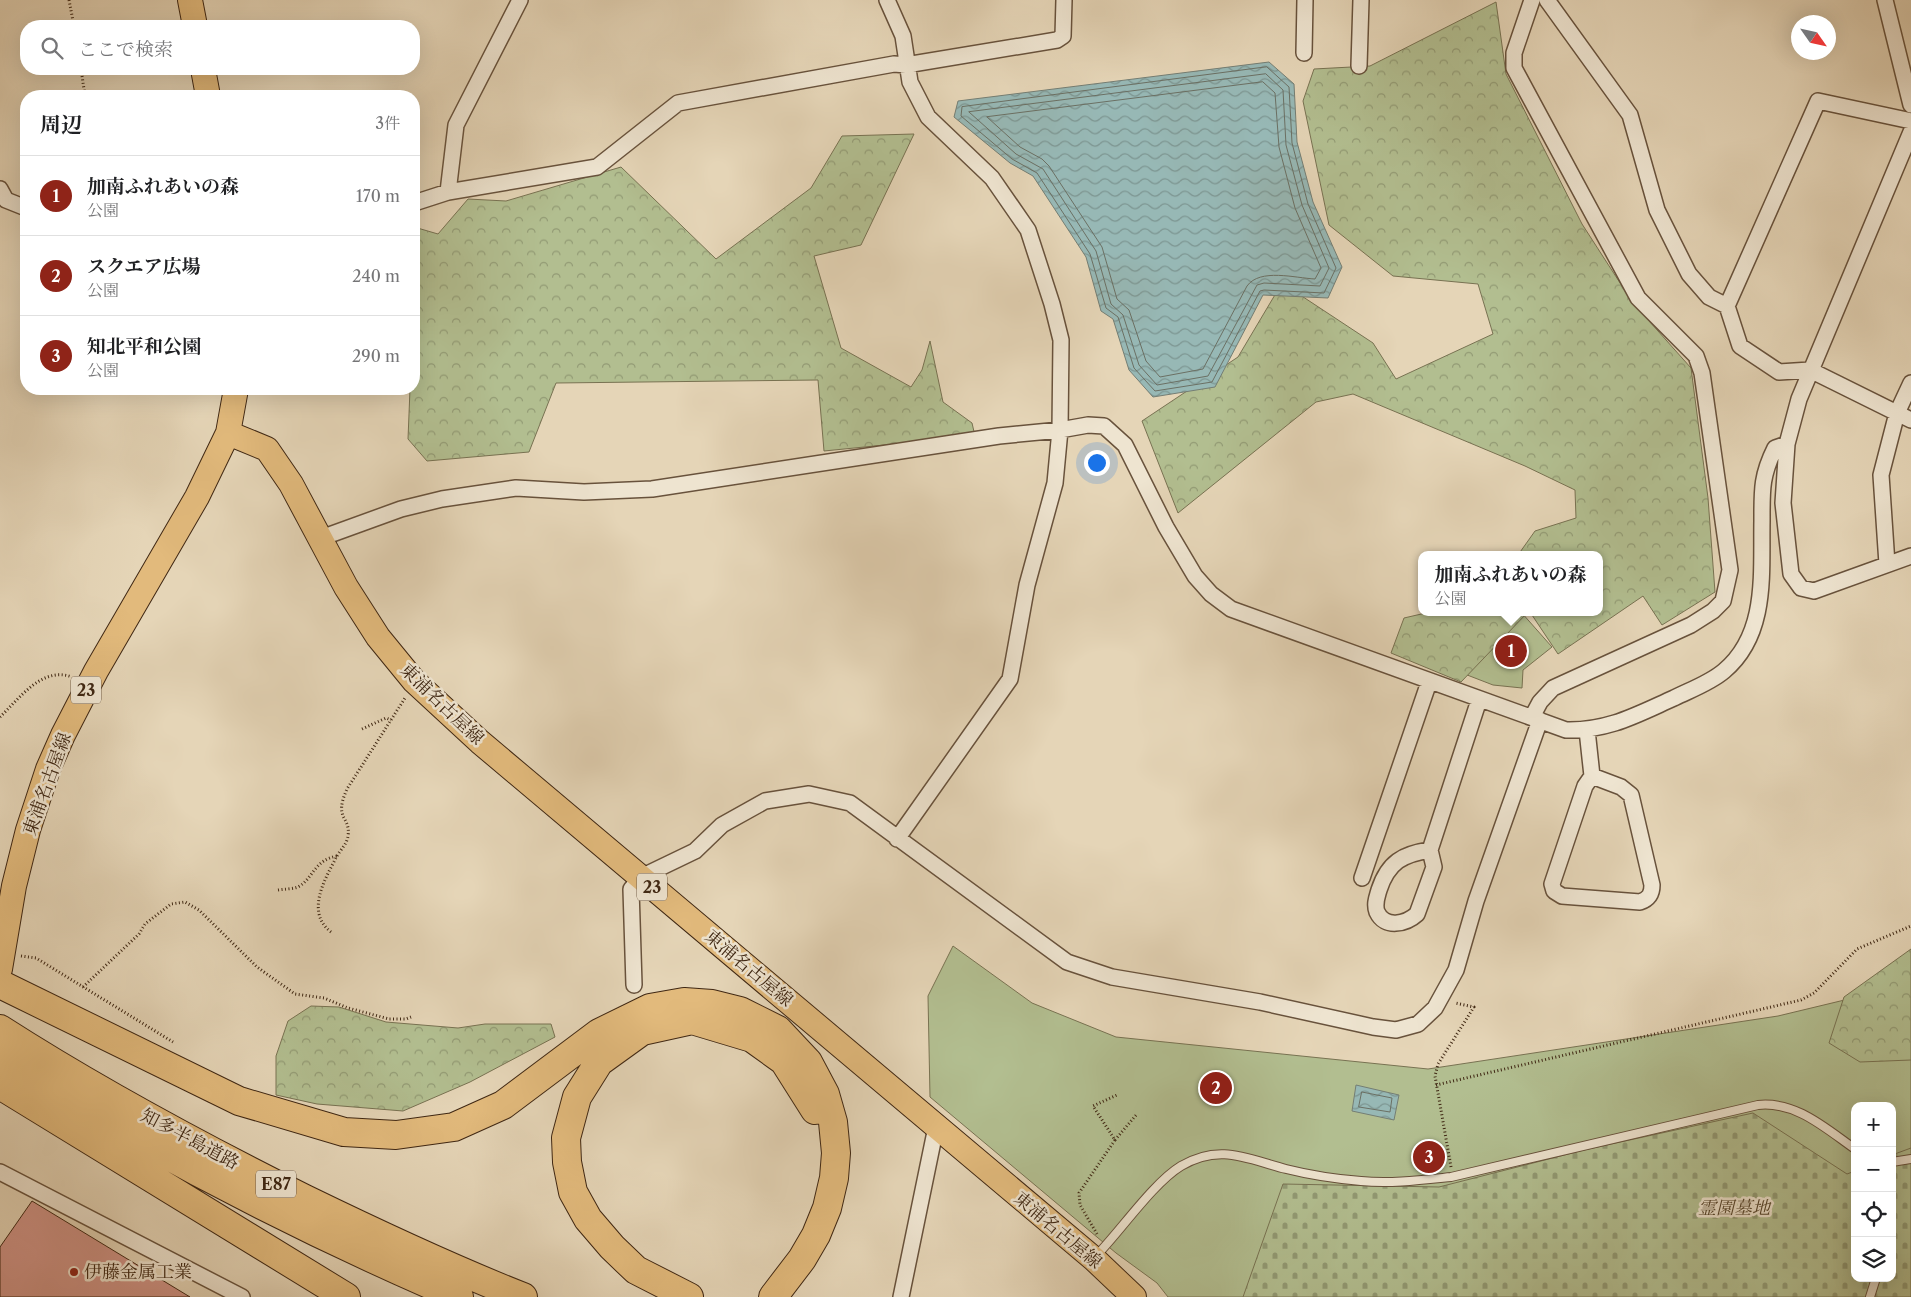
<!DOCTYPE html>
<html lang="ja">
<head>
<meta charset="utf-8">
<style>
	:root { --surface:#fff; --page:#f2f2f2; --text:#202124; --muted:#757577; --line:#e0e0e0; --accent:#8f2418 }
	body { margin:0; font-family:"Libre Caslon Text","Noto Serif JP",serif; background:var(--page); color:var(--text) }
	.controls { position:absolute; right:15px; bottom:15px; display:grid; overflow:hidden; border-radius:10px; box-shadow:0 5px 20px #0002 }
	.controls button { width:45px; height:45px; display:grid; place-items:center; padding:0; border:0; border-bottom:1px solid var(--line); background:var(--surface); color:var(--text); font:25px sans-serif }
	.compass { position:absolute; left:1791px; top:15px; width:45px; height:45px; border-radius:50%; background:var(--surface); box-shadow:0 5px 20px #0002; rotate:124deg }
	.you { position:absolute; left:1096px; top:462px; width:18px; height:18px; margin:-12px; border:4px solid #fff; border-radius:50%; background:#1a73e8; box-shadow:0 0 0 8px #1a73e833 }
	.badge { display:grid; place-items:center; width:32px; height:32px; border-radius:50%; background:var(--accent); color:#fff; font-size:16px; font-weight:700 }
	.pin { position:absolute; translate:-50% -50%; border:2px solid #fff; box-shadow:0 1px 5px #0006 }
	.popup { position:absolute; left:1418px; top:551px; width:185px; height:65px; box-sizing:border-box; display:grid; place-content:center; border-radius:10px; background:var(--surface); filter:drop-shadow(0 1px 4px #0005); font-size:16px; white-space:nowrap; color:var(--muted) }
	.popup b { font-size:19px; color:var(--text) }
	.popup::after { content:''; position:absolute; left:50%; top:100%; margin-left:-10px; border:10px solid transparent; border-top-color:var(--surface) }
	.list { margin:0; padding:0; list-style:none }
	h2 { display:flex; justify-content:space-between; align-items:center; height:65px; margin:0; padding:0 20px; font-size:21px }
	h2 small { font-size:16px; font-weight:400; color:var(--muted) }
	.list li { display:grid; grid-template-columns:32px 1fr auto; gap:15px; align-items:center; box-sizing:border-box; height:80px; padding:0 20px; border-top:1px solid var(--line) }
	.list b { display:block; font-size:19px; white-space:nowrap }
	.list p { margin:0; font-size:16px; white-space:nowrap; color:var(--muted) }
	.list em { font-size:16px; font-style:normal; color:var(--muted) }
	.icon { flex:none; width:28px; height:28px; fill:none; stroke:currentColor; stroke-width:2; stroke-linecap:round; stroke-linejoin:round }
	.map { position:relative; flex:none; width:1911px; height:1297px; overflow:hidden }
	.search { position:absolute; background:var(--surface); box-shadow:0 5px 20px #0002; left:20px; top:20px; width:400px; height:55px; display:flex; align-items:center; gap:12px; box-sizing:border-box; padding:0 18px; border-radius:20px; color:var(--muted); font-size:19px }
	.panel { position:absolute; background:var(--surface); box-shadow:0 5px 20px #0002; left:20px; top:90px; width:400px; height:305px; border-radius:20px }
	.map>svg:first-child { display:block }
	.green { fill:#b2be90; stroke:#787252; fill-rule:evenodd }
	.forest { fill:url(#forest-crowns); stroke:#787252 }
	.cemetery { fill:url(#cemetery-stones); stroke:#787252 }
	.water { fill:url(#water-waves); stroke:#747e74 }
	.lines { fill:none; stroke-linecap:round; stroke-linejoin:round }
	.shore { stroke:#6b7064; stroke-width:1 }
	.building { fill:#d09387; stroke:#3f2713 }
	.service-casing { stroke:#68523c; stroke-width:10 }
	.minor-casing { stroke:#68523c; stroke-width:18 }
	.primary-casing { stroke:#3f2713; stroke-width:26 }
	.motorway-casing { stroke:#3f2713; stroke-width:30 }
	.path { stroke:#3f2713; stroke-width:3; stroke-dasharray:1 2.5; stroke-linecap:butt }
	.service { stroke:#eee4d0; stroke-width:8 }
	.minor { stroke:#eee4d0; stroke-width:15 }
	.primary { stroke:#e2ba7c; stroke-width:24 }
	.motorway { stroke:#e2ba7c; stroke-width:28 }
	.poi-dot { fill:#8f2418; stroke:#eee4d0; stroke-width:2 }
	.labels { text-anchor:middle; stroke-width:5; stroke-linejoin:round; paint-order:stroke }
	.shield { fill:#eee4d0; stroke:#74604c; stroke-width:1 }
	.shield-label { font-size:16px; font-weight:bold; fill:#3f2713 }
	.street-label { font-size:18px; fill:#3f2713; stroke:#eee4d0 }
	.park-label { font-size:18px; font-style:italic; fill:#56452c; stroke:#eee4d0 }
	.poi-label { font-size:18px; fill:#3f2713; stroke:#eee4d0; text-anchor:start }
</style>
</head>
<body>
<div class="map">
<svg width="1911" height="1297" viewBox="0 0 1911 1297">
	<defs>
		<pattern id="forest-crowns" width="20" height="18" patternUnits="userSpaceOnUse" patternTransform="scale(1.25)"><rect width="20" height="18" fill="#b2be90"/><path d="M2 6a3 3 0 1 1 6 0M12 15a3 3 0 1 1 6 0" fill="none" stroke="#929a74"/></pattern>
		<pattern id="cemetery-stones" width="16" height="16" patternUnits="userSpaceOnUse" patternTransform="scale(1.25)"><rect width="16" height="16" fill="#b2be90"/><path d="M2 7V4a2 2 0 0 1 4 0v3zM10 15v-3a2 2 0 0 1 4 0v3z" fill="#929a74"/></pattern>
		<pattern id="water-waves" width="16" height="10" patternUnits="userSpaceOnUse" patternTransform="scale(1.25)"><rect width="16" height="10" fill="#97b8b5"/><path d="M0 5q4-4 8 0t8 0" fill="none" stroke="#7d9692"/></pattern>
	</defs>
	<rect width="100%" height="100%" fill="#e5d5b7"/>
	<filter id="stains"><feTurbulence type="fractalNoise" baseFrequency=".004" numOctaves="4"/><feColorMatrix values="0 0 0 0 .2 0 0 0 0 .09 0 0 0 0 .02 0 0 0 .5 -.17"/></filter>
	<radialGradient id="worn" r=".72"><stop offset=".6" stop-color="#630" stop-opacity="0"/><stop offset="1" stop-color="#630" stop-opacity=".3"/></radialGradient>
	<path class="green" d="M1521,612L1552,647L1523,670L1522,688L1493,685L1462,673Z
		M953,946L1032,1003L1116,1037L1428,1069L1778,1016L1911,984V1297H1168L1157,1283L1116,1253L930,1097L928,996ZM1855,1106H1892V1278H1855Z"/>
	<path class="forest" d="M1496,2L1506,74L1582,224L1633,303L1691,368L1708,498L1715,592L1662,625L1643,596L1558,654L1530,612H1600V555H1518L1535,531L1576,518L1575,490L1525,466L1353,394L1316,402L1178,513L1142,421L1238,357L1282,283L1373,343L1396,379L1493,334L1478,284L1393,276L1329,225L1303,101L1314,69L1370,66Z
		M914,134L861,245L814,256L841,348L911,387L922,370L930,341L943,402L972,423L975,436L824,451L818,380L556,383L529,452L427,461L408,439L410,389H414V227L438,234L468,199L506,201L621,167L716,259L811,188L842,136Z
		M1430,612H1528L1461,682L1391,653L1404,618Z
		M1911,949V1060L1860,1062L1829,1043L1844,997Z
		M311,1006L339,1007L386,1022L458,1028L485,1024H551L555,1037L470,1082L403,1111L317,1104L276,1095V1056L288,1021Z"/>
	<path class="cemetery" d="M1753,1113L1847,1174L1855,1171V1278H1892V1155L1911,1148V1297H1243L1283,1184L1439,1187L1584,1150Z"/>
	<path class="water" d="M1269,62L1294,84L1297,142L1313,202L1342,267L1328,298L1263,295L1215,387L1153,397L1129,370L1113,319L1101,311L1086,257L1033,176L1010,163L954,117L958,101Z
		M1356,1085L1399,1095L1394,1120L1352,1111Z"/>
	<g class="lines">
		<path class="shore" d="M1267,67L1289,87L1292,143L1308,204L1336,268L1324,293L1264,290L1260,291L1212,382L1155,391L1134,368L1118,317L1106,308L1090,254L1037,173L1012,159L961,116L962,107Z
			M1266,74L1283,90L1286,145L1302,205L1329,268L1320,286L1264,283L1257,285L1208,376L1157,385L1139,365L1123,315L1111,304L1096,251L1043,169L1016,154L969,112Z
			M1263,82L1275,93L1279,147L1295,208L1321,268L1315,279C1295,278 1260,268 1247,286L1203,369L1160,377L1146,361L1129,310L1117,299L1102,247L1049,166L1042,159L1020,147L987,117Z
			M1362,1092L1392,1098L1390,1112L1359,1107Z"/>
	</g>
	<path class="building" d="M32,1201L190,1297H0V1247Z"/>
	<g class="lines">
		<defs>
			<path id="service" d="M1892,1162L1911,1159
				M1095,1257C1119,1233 1153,1183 1181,1166C1220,1143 1247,1159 1286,1169C1310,1175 1336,1179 1361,1181C1390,1184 1422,1180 1451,1177L1758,1105C1796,1101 1825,1128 1855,1149
				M1870,1297L1876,1278"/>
			<path id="minor" d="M887,0L903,36L910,82L928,117L992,178L1028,230L1052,304L1061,340L1060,430L1055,483L1027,585L1010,679L897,839
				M1532,0L1514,53V68L1638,298L1696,356L1702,373L1730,570L1723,601L1713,611L1691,625L1553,688L1540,702L1532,717
				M1547,0L1630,115L1657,210L1689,274L1709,297L1727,306
				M1885,0L1911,105
				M1304,53L1305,0
				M1359,66L1361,0
				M1911,121L1818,101L1727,306L1740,346L1779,372L1810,370L1911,420
				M1911,132L1799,399L1787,444L1783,503L1791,574L1801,588L1814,591L1911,556
				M0,189L6,200L26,208
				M448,192L456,125L520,0
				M414,203L448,192L597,167L678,103L894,64L906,65L1057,40L1063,36L1064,0
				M321,538L401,509L442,499L516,488L584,492L652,489L999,436L1060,430L1088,425L1104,426L1125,445L1166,527L1195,576L1211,594L1231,609L1566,730C1608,731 1636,715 1674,698C1690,690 1710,683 1724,671C1768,634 1761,574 1762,521C1762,491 1761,476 1775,448L1787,444
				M1887,564L1881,475L1897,413L1911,383
				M1587,730L1592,776L1585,786L1552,884L1554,891L1562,896L1640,902C1649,899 1652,894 1652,885L1631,795L1621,787L1592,776
				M1430,850C1403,854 1388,862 1379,890C1377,897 1374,904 1377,912C1385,929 1406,924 1417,914L1434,867L1430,850L1479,700
				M1362,878L1429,682
				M634,985L631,889L641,877L695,851L722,825L765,801L809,794L850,803L1067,962L1112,977L1260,1002L1373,1027L1396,1030L1418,1024L1435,1008L1456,970L1476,901L1540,720
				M0,1172L242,1297
				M901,1297L936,1127"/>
			<path id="primary" d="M190,0L195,26
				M203,69L208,96
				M228,433L267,449L291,484L346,587L378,637L414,681L480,742L1094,1259L1134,1297
				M0,969L14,886L28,830L48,769L63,735L96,671L197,497L228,433L236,389"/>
			<path id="motorway" d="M0,984L239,1101L344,1132L396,1135L454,1127L503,1105L599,1033L650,1008L684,1002L712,1004L740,1011L778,1030L808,1062L825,1094L833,1122L836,1153L834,1178L827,1208L816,1235L802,1259L773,1297
				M0,1029C98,1092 201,1147 305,1199C377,1234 449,1268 523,1297
				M0,1058C147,1149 300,1229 459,1297
				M0,1085L346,1297
				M689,1297L636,1270L612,1247L588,1219L573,1192L567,1162L566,1138L577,1097L599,1062L642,1031L692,1020L752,1038L784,1061L815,1110"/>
		</defs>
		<use href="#service" class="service-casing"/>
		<use href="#minor" class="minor-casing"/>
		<use href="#primary" class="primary-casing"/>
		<use href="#motorway" class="motorway-casing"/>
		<path class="path" d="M69,0L74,26
			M81,69L85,96
			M0,717C20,698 42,666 72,677
			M362,729L386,718L391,720
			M278,890C285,889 292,889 298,887C313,879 314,860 337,856
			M331,932C305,912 325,879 337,856C341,849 347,844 348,836C351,816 333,820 347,789L405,698
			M21,956L36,958L173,1042
			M83,987L139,934L145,924L171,904L185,902L199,910L257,967L295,994L324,998L348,1008L389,1019H406L411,1017
			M1436,1085L1801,1000L1814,993L1857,949L1911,926
			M1115,1140L1137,1114
			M1451,1167L1435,1076L1438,1064L1474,1007L1455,1003
			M1097,1234L1080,1205L1079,1193L1115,1140L1093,1106L1117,1095"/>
		<use href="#service" class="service"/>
		<use href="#minor" class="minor"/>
		<use href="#primary" class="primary"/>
		<use href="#motorway" class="motorway"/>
	</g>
	<circle class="poi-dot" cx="74" cy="1272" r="5"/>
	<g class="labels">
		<g class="shield">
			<rect x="71" y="676.5" width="30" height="27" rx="4"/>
			<rect x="637" y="873.5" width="30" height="27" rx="4"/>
			<rect x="256" y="1170.5" width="40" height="27" rx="4"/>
		</g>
		<g class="shield-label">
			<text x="86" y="696">23</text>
			<text x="652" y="893">23</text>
			<text x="276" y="1190">E87</text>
		</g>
		<g class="street-label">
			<text transform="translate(442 704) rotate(44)" y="6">東浦名古屋線</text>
			<text transform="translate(47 784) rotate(-70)" y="6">東浦名古屋線</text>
			<text transform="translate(749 968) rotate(40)" y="6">東浦名古屋線</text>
			<text transform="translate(190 1139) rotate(28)" y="6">知多半島道路</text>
			<text transform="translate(1058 1230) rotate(40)" y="6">東浦名古屋線</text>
		</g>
		<g class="park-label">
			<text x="1734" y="1214">霊園墓地</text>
		</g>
		<g class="poi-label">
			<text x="84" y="1278">伊藤金属工業</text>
		</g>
	</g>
	<rect width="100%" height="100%" filter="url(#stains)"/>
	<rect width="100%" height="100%" fill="url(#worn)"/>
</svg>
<div class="controls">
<button>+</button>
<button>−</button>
<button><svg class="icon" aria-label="locate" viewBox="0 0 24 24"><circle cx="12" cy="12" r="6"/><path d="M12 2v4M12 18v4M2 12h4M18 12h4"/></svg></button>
<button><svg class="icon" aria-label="layers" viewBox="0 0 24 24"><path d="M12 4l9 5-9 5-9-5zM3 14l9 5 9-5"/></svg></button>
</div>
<svg class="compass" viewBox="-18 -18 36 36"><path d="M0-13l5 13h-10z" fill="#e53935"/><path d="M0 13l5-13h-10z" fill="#757577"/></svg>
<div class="you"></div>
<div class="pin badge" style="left:1511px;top:651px">1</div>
<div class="popup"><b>加南ふれあいの森</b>公園</div>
<div class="pin badge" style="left:1216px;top:1088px">2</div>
<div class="pin badge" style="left:1429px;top:1157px">3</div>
<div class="search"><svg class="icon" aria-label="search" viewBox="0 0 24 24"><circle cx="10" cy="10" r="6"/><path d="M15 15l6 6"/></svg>ここで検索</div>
<section class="panel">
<h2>周辺<small>3件</small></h2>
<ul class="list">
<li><span class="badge">1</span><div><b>加南ふれあいの森</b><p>公園</p></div><em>170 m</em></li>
<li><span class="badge">2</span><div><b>スクエア広場</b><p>公園</p></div><em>240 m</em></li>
<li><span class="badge">3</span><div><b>知北平和公園</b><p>公園</p></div><em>290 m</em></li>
</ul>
</section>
</div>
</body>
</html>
